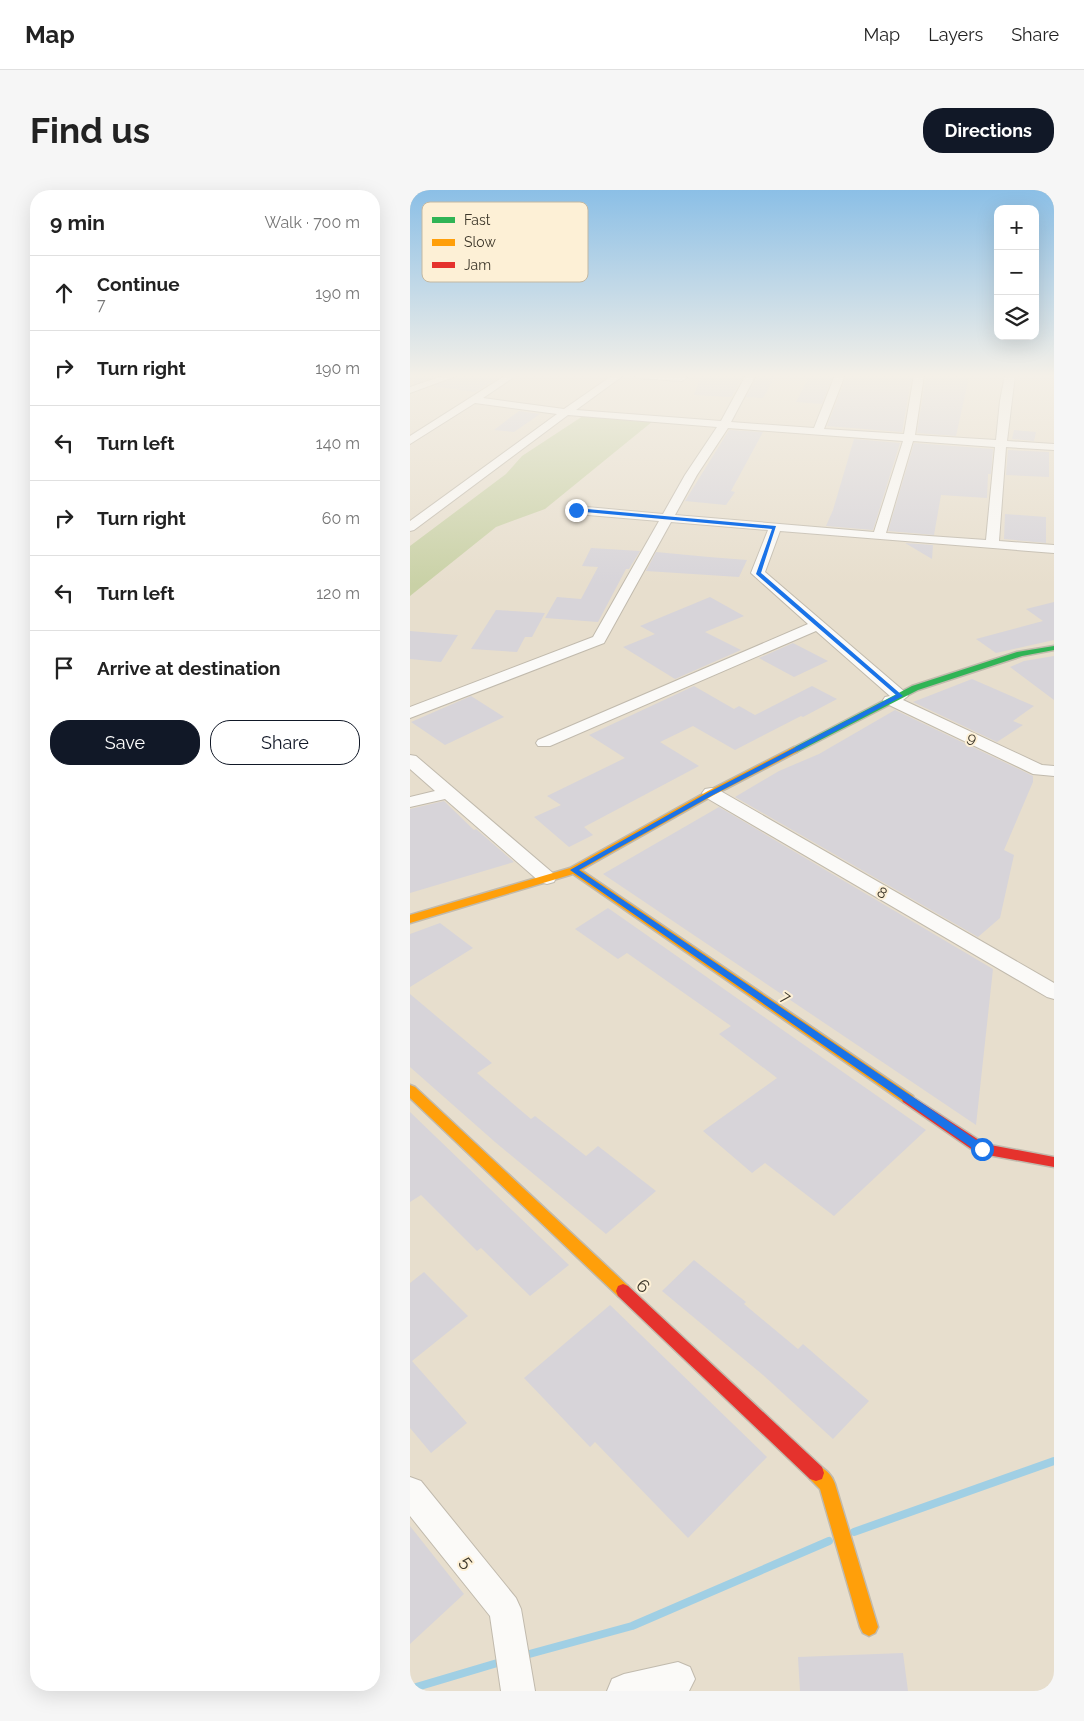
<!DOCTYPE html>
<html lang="en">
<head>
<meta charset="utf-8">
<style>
	:root { --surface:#fff; --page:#f6f6f6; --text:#222; --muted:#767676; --line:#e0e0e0; --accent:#111827 }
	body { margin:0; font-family:Raleway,sans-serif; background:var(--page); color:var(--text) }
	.controls { position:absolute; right:15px; top:15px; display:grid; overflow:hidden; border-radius:10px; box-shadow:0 5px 20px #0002 }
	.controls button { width:45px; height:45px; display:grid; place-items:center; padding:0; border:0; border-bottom:1px solid var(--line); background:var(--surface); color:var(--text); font:25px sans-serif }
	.stop { position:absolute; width:15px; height:15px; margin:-11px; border:4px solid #1a73e8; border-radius:50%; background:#fff }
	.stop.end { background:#1a73e8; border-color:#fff; box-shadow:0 1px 5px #0008 }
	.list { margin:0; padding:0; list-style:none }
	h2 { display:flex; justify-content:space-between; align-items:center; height:65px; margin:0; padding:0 20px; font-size:21px }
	h2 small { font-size:16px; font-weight:400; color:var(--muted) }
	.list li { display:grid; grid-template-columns:32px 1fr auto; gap:15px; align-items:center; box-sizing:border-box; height:75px; padding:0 20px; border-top:1px solid var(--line) }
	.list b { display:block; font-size:19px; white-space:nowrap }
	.list p { margin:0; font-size:16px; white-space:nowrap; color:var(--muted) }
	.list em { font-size:16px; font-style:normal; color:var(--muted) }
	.actions { display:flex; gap:10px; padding:15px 20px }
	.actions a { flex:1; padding:11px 0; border:1px solid var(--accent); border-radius:20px; text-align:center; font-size:18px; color:var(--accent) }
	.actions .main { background:var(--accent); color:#fff }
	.icon { flex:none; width:28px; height:28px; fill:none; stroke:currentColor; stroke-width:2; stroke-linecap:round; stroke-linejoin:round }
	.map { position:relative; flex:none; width:644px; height:1501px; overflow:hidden; border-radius:20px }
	header { display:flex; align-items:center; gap:30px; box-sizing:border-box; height:70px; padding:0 25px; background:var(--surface); border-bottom:1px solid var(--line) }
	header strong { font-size:24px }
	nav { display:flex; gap:28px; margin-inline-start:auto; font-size:18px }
	.intro { display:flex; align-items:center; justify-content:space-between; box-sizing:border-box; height:120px; padding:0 30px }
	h1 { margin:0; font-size:35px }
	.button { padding:12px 22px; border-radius:20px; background:var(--accent); color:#fff; font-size:18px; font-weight:700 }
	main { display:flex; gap:30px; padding:0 30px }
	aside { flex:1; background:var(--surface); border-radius:20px; box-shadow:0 5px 20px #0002 }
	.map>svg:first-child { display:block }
	.green { fill:#c9d1a6 }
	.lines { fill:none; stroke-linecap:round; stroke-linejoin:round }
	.stream { stroke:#a0cfe4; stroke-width:8 }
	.building { fill:#d7d4d9 }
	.street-casing { stroke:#c1baad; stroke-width:2 }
	.fast-casing { stroke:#c1baad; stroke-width:3 }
	.slow-casing { stroke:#c1baad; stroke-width:3 }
	.jam-casing { stroke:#c1baad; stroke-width:3 }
	.street { fill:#fbfaf8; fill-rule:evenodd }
	.fast { fill:#30b455; fill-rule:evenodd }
	.slow { fill:#ff9f0a; fill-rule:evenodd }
	.jam { fill:#e5322d; fill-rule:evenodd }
	.route { fill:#1a73e8 }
	.labels { text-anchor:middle; stroke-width:4; stroke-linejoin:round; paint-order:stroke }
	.street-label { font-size:15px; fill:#3c3629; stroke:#fdf0d6 }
	.near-street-label { font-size:18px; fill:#3c3629; stroke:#fdf0d6 }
	.key { fill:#fdf0d6; stroke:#c3b8a2; stroke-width:1 }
	.key-label { font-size:14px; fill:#3c3629 }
</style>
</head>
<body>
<header>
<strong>Map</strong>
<nav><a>Map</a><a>Layers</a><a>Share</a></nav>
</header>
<div class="intro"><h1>Find us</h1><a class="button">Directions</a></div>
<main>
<aside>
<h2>9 min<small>Walk · 700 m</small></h2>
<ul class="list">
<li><svg class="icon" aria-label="ahead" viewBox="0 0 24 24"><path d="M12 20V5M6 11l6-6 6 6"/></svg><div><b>Continue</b><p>7</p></div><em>190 m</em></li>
<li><svg class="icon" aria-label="right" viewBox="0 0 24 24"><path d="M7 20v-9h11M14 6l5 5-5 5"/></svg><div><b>Turn right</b></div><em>190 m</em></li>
<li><svg class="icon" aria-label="left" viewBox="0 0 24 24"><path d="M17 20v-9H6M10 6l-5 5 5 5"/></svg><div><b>Turn left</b></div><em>140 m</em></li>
<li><svg class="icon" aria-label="right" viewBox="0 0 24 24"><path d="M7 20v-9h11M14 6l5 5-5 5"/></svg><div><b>Turn right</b></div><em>60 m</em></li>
<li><svg class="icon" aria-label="left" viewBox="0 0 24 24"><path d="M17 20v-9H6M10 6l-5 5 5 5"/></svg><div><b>Turn left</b></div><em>120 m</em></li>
<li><svg class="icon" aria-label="arrive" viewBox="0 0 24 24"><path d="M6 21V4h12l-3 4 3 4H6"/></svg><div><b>Arrive at destination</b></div></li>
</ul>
<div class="actions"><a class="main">Save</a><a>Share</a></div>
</aside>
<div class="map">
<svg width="644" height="1501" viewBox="0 0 644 1501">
	<rect width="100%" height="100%" fill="#e7decd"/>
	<path class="green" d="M173,226L243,231L135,319L86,337L0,406V356L96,284L112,266Z"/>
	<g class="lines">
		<path class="stream" d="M444,1342L644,1271
			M112,1466L222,1436L419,1351
			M0,1499L94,1471"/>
	</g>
	<path class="building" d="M5,185H30L4,194Z
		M51,185H93L65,202L23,196Z
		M291,185H334L322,206L319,207L284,205Z
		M348,185H366L353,208L336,207Z
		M400,185H423L412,214L386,212Z
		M437,185H502L492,242L417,236Z
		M516,185L559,187L546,246L507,243Z
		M109,221L130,224L104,242L84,240Z
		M319,240L353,242L321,301L325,302L316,315L275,311Z
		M604,240L626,242L624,251L602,249Z
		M444,249L490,253L463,340L416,336L423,320Z
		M504,253L583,259L581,284H578L577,308L531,305L524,345L478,341Z
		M598,260L639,262V287L596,285Z
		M595,324L636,327V353L594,349Z
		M495,353L523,355L522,369Z
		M181,358L230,361L219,379H216L188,432L135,428L147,407L171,409L188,377L172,376Z
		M246,362L299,367L337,370L329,387L236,381Z
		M300,407L334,426L295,442L331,460L265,489L213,457L245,444L230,436Z
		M644,412V450L586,463L566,449L633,431L616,419Z
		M86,420L135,423L122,447H115L107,462L61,459Z
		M0,441L48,445L31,472L0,469Z
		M383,453L418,471L384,487L349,468Z
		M644,466V510L600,477L614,471Z
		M562,489L624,516L603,531L613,535L587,552L503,512Z
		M284,496L324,519L329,516L345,525L402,496L427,509L393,527L391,526L325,560L283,536L250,552L289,576L174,637L183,645L159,657L124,627L151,615L137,606L215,568L179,545Z
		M61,506L94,527L35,555L1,532Z
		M485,520L623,586V592L594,660L604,665L590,728L568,747L325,607L369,581L409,564Z
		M34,611L64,640L66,639L104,672L0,703V619Z
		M309,617L583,779L566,935L193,684Z
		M198,718L516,940L424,1026L355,973L342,983L293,941L367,888L309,844L321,836L217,763L208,769L165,739Z
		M30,733L63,758L0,797V744Z
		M0,804L82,873L67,883L121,929L125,926L176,966L188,956L246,1001L196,1044L85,952L0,877Z
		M0,922L159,1075L120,1106L71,1058L67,1061L11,1005L0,1012Z
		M284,1070L336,1112L334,1114L388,1159L393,1154L459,1211L423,1249L353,1185L252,1101Z
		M14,1082L58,1126L2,1171L57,1233L21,1263L0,1238V1093Z
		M200,1115L357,1267L278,1348L185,1252L180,1257L114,1188Z
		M0,1336L54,1404L0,1454Z
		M493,1463L498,1501H390L388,1467Z"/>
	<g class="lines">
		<defs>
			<path id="street" d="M35,185H49L0,203V197Z
				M96,185H107L73,208L154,219L203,185H214L166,220L311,231L336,185H346L321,232L404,238L425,185H435L414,239L494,244L504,185H514L505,245L586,250L590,211L595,185H605L597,251L644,254V260L596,257L589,351L644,355V363L370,341L355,382L496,503L498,506L493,510L632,575L644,576V586L623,584L475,513L473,510L475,507L480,506L406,441L140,556H128L126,553L128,550L398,434L341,383L358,340L261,332L194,453L0,528V517L183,447L249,331L166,324L160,320L166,316L253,324L275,285L307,237L158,225L4,340L0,341V331L147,224L65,213L0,254V246ZM318,238L493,251L464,342L265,325L287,285ZM503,251L585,257L576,350L476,343Z
				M223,185L275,186L277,188L272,191L228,188Z
				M0,565L6,566L144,684L146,688L144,692L137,694L130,692L35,609L0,617V607L25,601L0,579Z
				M301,598L307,599L644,793V809L637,807L295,607L292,603L295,599Z
				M0,1287L11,1291L106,1408L111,1419L125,1501H91L80,1426L0,1326Z
				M268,1472L280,1477L285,1489L279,1501H197L202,1489L214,1484Z"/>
			<path id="fast" d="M644,456V460L612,466L508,500L387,562L384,563L379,560L502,496L607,462Z"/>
			<path id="slow" d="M384,557L389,560L387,562L304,605L171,680L503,906L504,909L503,912L498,914L493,912L163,684L0,733V725L160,678L298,601Z
				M0,895L5,897L218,1096L220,1101L218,1106L213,1108L208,1106L0,908Z
				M406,1275C415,1278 422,1285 425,1294L468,1437L465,1443L459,1446L453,1443L450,1437L410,1299L400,1289L398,1283L400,1277Z"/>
			<path id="jam" d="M498,904L575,954L644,967V977L567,963L493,912L492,909L493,906Z
				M213,1094L218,1096L412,1277L414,1283L412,1289L406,1291L400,1289L208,1106L206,1101L208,1096Z"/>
		</defs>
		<use href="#street" class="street-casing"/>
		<use href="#fast" class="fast-casing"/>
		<use href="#slow" class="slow-casing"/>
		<use href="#jam" class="jam-casing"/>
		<use href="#street" class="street"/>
		<use href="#fast" class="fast"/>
		<use href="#slow" class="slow"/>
		<use href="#jam" class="jam"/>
	</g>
	<linearGradient id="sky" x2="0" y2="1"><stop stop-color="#8bbfe6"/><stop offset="0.47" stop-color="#f4f0e8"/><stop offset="1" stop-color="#f4f0e8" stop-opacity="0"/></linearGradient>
	<rect width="644" height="395" fill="url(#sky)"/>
	<path class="route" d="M166,318L366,336L351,383L493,506L303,605L169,680L575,956V962H568L160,680L299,602L486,505L346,384L362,339L164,321Z"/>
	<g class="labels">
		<g class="street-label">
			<text transform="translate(562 548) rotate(25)" y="5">9</text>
			<text transform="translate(472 703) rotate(30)" y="5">8</text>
			<text transform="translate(376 807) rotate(34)" y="5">7</text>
		</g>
		<g class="near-street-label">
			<text transform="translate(233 1096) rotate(43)" y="6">6</text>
			<text transform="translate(57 1372) rotate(51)" y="6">5</text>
		</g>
	</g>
	<rect x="12" y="12" width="166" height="80" rx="8" class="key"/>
	<rect x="22" y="27" width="23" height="6" fill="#30b455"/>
	<rect x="22" y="49" width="23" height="7" fill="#ff9f0a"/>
	<rect x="22" y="72" width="23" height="6" fill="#e5322d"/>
	<g class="key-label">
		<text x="54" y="35">Fast</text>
		<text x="54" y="57">Slow</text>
		<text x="54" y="80">Jam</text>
	</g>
</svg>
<div class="controls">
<button>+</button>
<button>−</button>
<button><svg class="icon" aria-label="layers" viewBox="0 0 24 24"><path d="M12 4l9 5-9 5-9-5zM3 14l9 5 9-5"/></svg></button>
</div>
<div class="stop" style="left:572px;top:959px"></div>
<div class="stop end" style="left:166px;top:320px"></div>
</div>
</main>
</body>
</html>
